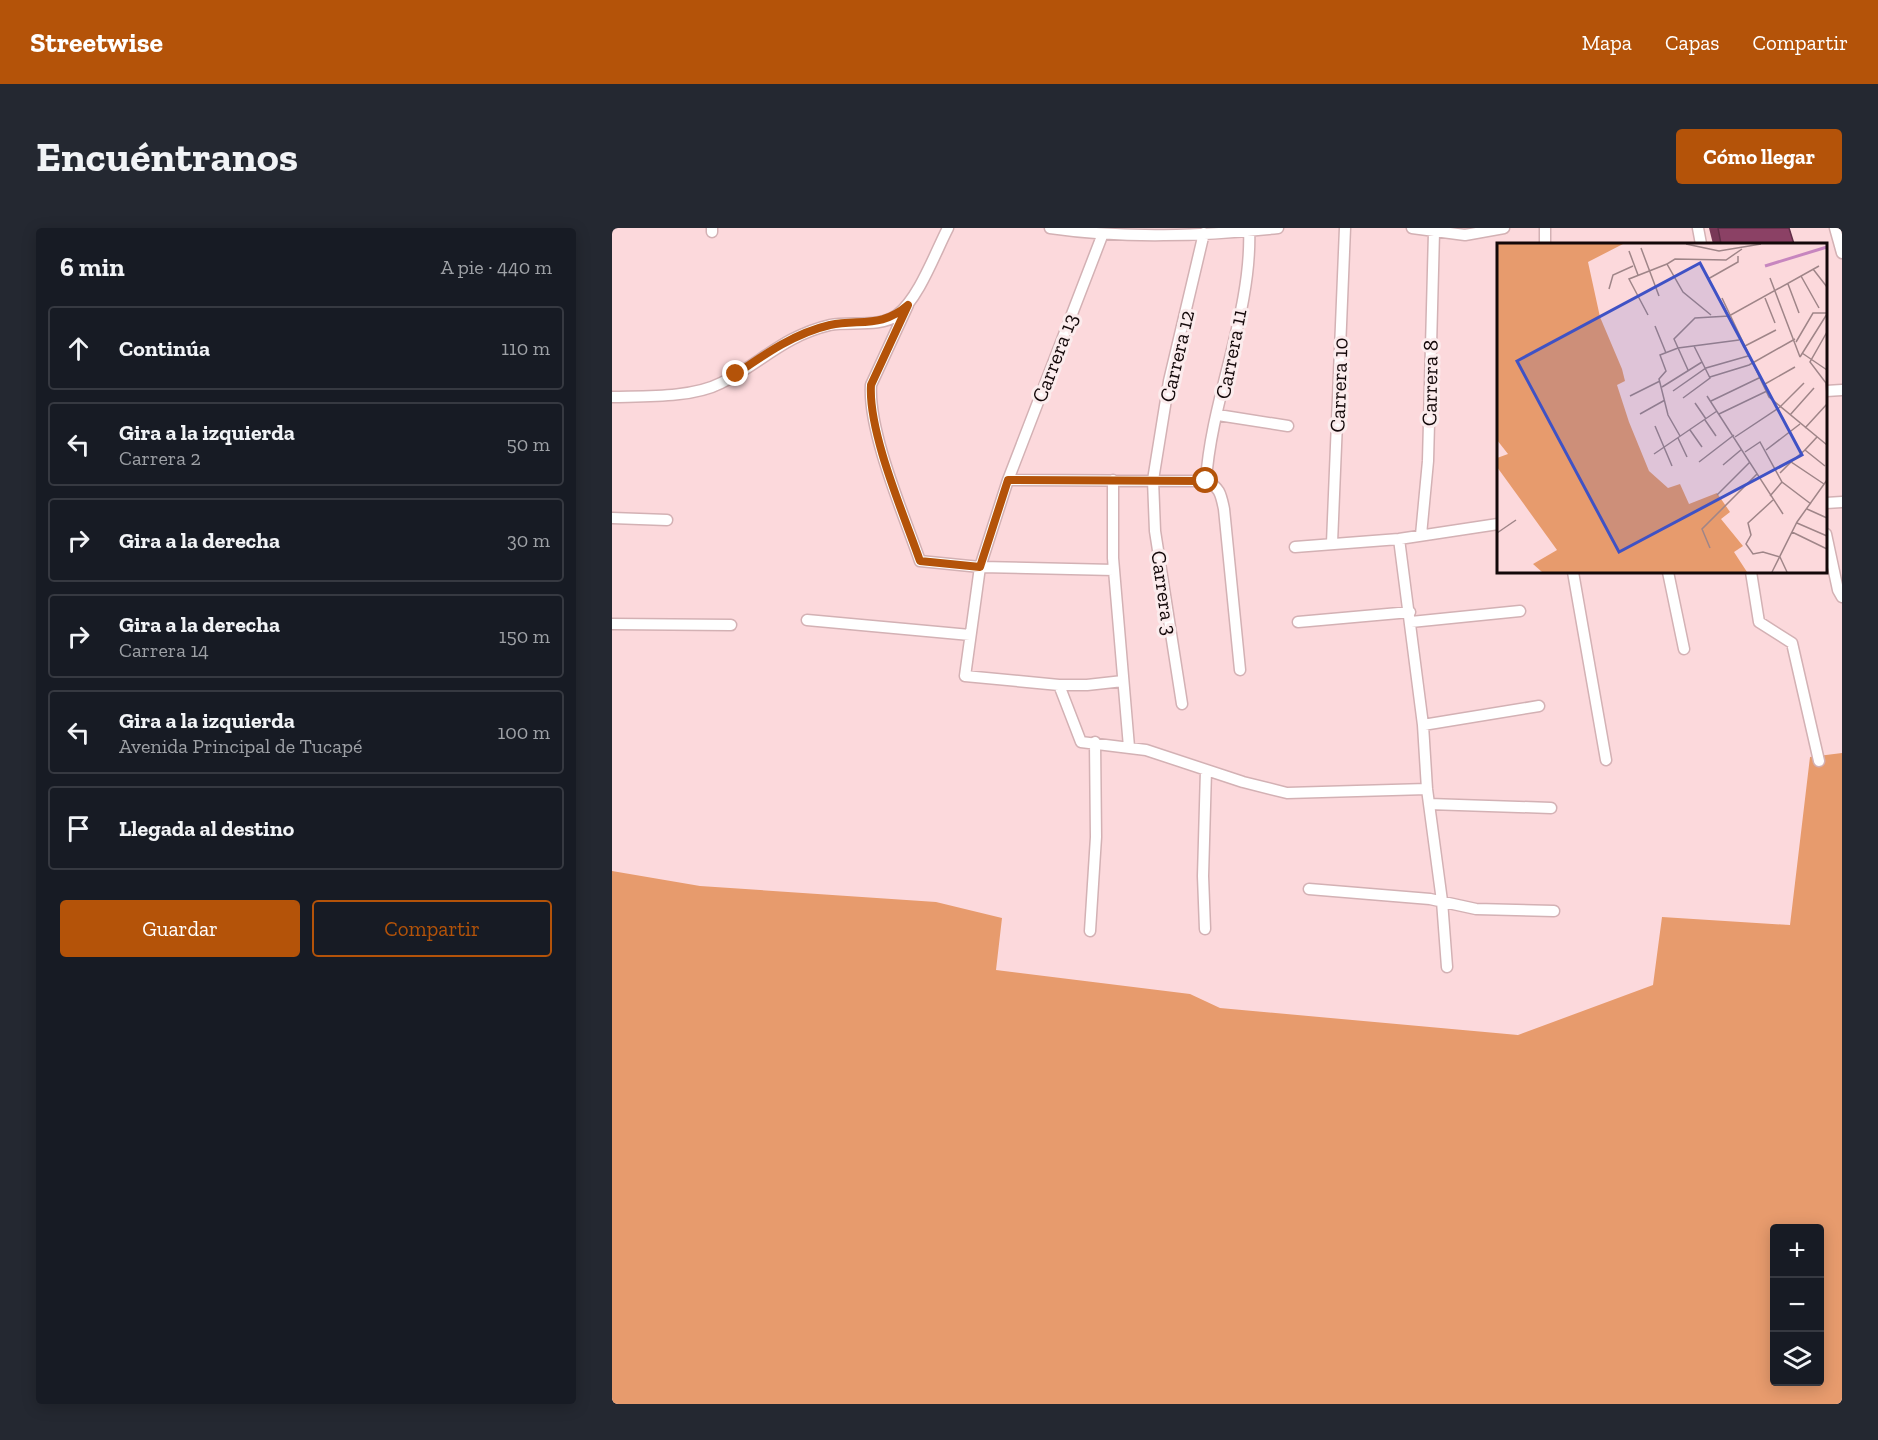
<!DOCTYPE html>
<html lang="es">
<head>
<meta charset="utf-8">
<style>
	:root { --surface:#171b24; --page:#242831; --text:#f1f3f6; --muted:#9ea1a6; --line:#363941; --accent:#b45309 }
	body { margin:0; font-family:"Zilla Slab",serif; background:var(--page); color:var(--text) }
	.controls { position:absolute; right:18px; bottom:18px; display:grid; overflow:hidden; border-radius:6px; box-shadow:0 3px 15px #0003 }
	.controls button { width:54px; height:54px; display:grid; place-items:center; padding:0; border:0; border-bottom:2px solid var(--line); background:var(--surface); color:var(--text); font:30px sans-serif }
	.stop { position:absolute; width:18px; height:18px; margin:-14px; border:4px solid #b45309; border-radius:50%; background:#fff }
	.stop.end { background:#b45309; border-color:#fff; box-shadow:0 2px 6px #0008 }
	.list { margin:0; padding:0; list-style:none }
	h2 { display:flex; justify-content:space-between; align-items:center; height:78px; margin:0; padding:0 24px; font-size:26px }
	h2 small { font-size:20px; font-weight:400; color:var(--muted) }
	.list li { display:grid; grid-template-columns:39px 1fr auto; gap:18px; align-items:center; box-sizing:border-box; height:84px; margin:0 12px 12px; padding:0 12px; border:2px solid var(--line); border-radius:6px }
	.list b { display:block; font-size:22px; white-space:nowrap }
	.list p { margin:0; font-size:20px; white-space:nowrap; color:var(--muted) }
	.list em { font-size:20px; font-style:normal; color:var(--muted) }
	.actions { display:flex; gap:12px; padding:18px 24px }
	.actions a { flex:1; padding:14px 0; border:2px solid var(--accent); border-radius:6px; text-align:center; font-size:21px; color:var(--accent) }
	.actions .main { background:var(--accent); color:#fff }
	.icon { flex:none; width:33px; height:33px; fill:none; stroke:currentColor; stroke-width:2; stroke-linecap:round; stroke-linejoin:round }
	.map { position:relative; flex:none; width:1230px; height:1176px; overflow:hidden; border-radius:6px }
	header { display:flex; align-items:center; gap:36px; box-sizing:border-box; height:84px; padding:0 30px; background:var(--accent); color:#fff }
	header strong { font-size:28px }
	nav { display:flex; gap:33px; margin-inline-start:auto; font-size:21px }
	.intro { display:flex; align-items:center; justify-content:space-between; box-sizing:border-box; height:144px; padding:0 36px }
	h1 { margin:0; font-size:42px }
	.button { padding:15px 27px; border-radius:6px; background:var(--accent); color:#fff; font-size:21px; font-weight:700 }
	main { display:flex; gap:36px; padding:0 36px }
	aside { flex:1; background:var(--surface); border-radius:6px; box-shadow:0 3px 15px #0003 }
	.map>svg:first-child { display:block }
	.green { fill:#e79b6d; fill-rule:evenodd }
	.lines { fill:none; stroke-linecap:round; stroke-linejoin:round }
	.minor-casing { stroke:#d3b1b4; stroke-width:13 }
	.minor { stroke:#fff; stroke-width:10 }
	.wall { fill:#783857 }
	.building { fill:#8b4165; stroke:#612e47; stroke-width:1.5 }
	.route { stroke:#b45309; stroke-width:8 }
	.labels { text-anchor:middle; stroke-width:6; stroke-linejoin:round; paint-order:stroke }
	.street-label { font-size:21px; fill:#130809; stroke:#fbeced }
	.inset-river { fill:none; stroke:#c786bf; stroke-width:3 }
	.inset-road { fill:none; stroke:#9f8588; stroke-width:1.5 }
	.view { fill:#3f52c5; fill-opacity:0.15; stroke:#3f52c5; stroke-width:3 }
	.inset-edge { fill:none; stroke:#130809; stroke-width:3 }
</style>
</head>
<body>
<header>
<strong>Streetwise</strong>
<nav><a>Mapa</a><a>Capas</a><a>Compartir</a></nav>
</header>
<div class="intro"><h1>Encuéntranos</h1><a class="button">Cómo llegar</a></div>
<main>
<aside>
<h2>6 min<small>A pie · 440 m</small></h2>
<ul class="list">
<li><svg class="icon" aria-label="ahead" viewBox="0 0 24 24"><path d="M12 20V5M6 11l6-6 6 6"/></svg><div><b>Continúa</b></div><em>110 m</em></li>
<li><svg class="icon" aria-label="left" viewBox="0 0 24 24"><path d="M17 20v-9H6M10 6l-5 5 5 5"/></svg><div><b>Gira a la izquierda</b><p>Carrera 2</p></div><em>50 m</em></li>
<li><svg class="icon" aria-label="right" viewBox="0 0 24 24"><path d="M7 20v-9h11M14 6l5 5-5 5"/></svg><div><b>Gira a la derecha</b></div><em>30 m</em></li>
<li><svg class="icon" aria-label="right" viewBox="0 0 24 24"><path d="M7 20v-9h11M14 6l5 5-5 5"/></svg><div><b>Gira a la derecha</b><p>Carrera 14</p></div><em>150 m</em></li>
<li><svg class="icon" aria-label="left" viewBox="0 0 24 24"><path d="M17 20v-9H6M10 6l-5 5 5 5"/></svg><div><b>Gira a la izquierda</b><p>Avenida Principal de Tucapé</p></div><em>100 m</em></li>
<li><svg class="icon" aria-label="arrive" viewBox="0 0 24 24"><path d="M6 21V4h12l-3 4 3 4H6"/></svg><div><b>Llegada al destino</b></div></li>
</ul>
<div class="actions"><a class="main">Guardar</a><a>Compartir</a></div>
</aside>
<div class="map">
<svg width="1230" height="1176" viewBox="0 0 1230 1176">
	<rect width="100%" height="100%" fill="#fcd9dc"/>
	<path class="green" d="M1230,525V1176H0V643L88,658L324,674L390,690L384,742L578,766L608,780L906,807L1041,757L1050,689L1178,697L1198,529ZM1162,1000H1208V1154H1162Z"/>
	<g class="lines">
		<defs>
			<path id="minor" d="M438,0C514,11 589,8 666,0
				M800,0L853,7L892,0
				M933,0V16
				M1086,0L1089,16
				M1223,0L1230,25
				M100,4V0
				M490,8L396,252L368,339L353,448L447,457L469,514L534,522L631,554L675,565L815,561
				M296,77L259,157C256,204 292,287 308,333L368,339L502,342
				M1214,163L1230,162
				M0,169C32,168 80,170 109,155C148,136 171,108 218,97C238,93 268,100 285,87C307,70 323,25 336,0
				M606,187L676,198
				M396,252L594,253C608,259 609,267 612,281L628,442
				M501,252V330L517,519
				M594,253C599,171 641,82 637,0
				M1214,275L1230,274
				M0,290L55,292
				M1214,306L1226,362L1230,369
				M809,307L816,233L822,4
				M787,311L811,497L815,561L830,673L835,739
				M720,315L733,0
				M683,319L787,311L886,296
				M961,344L994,532
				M1056,344L1072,421
				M1139,344L1147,394L1180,415L1207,533
				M195,392L358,407
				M686,394L798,384
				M799,394L908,383
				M0,396L119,397
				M447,457H475L511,453
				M570,476L543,303L541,252L557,153L592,5
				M811,497L927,478
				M817,576L939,580
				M697,661L818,671L864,681L942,683
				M593,701L591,648L594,542
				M478,703L484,609L483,514"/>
		</defs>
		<use href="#minor" class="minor-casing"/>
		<use href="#minor" class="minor"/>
	</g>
	<path class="wall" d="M1097,0H1177L1182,16H1101Z"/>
	<path class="building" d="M1106,0H1177L1182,16H1109Z"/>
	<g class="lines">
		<path class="route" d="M124,146C153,126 183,105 218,97C249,91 270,100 296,77L259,157C256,204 292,287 308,333L368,339L396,252L594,253"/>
	</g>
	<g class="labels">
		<g class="street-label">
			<text transform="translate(619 126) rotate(-79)" y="7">Carrera 11</text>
			<text transform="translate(565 128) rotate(-77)" y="7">Carrera 12</text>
			<text transform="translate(443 130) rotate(-69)" y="7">Carrera 13</text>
			<text transform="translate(818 155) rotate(-89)" y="7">Carrera 8</text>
			<text transform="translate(727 157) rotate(-88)" y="7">Carrera 10</text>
			<text transform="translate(552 365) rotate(82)" y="7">Carrera 3</text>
		</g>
	</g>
	<g transform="translate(885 15)">
		<rect width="330" height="330" fill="#fcd9dc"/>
		<path d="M0,1H126L91,19L103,74L125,126L128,138L120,142L132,179L152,228L171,245L183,241L192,261L220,250L233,269L224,276L246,303L237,309L250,329H45L36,321L60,307L0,224V215L11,211L0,197Z" fill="#e79b6d"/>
		<path class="inset-river" d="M268,23L330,4"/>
		<path class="inset-road" d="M189,1L222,8L264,1M144,5L162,53M132,8L141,32M316,26L330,44M304,33L322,65M273,35L303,114M211,36L241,19V13M291,41L302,70M112,46L116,32L136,23M225,55L272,154L330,202M268,55L278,80M151,72L132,36L170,21M214,72L186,49L170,21L178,16L229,17L245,6M158,83L169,110M330,89L313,119L329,140L330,152M299,99L316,70H330M246,104L279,87M305,110L330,127M303,114L330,71M191,127L177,96L198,75L232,73L322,23M213,134L252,122L298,96M268,141L298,124M165,144L205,119M176,148L209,125L251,113M133,153L163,138M210,153L286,271M186,155L213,135L197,103M214,158L264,134M198,160L209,176M143,171L168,157M222,171L270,148M293,172L317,145M208,177L219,193M158,183L175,223M308,185L330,161M193,187L205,204M183,193L171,172L162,136L169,128L163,112L181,105L242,97M238,194L283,164L307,140M320,194L308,207L328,223M181,195L190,214M269,207L303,181M248,209L263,199L285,239L314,261M157,211L220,168M202,219L237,192M294,219L308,207M226,222L245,206M283,230L294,219L327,241M220,252L253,219M273,253L285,239M276,257L251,280L254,292L249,301L256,311L266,309L283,314L290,329M310,266L330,275M300,280L330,293M295,289L330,306M0,290L19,277M213,305L205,286L260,231M275,329L300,279L330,237"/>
		<path class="view" d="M203,20L305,212L122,309L20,118Z"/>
		<rect width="330" height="330" class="inset-edge"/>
	</g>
</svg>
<div class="controls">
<button>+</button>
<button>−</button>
<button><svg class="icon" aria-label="layers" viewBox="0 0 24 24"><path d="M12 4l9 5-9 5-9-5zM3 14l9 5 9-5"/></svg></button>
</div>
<div class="stop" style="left:594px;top:253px"></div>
<div class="stop end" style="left:124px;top:146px"></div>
</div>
</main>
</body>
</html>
